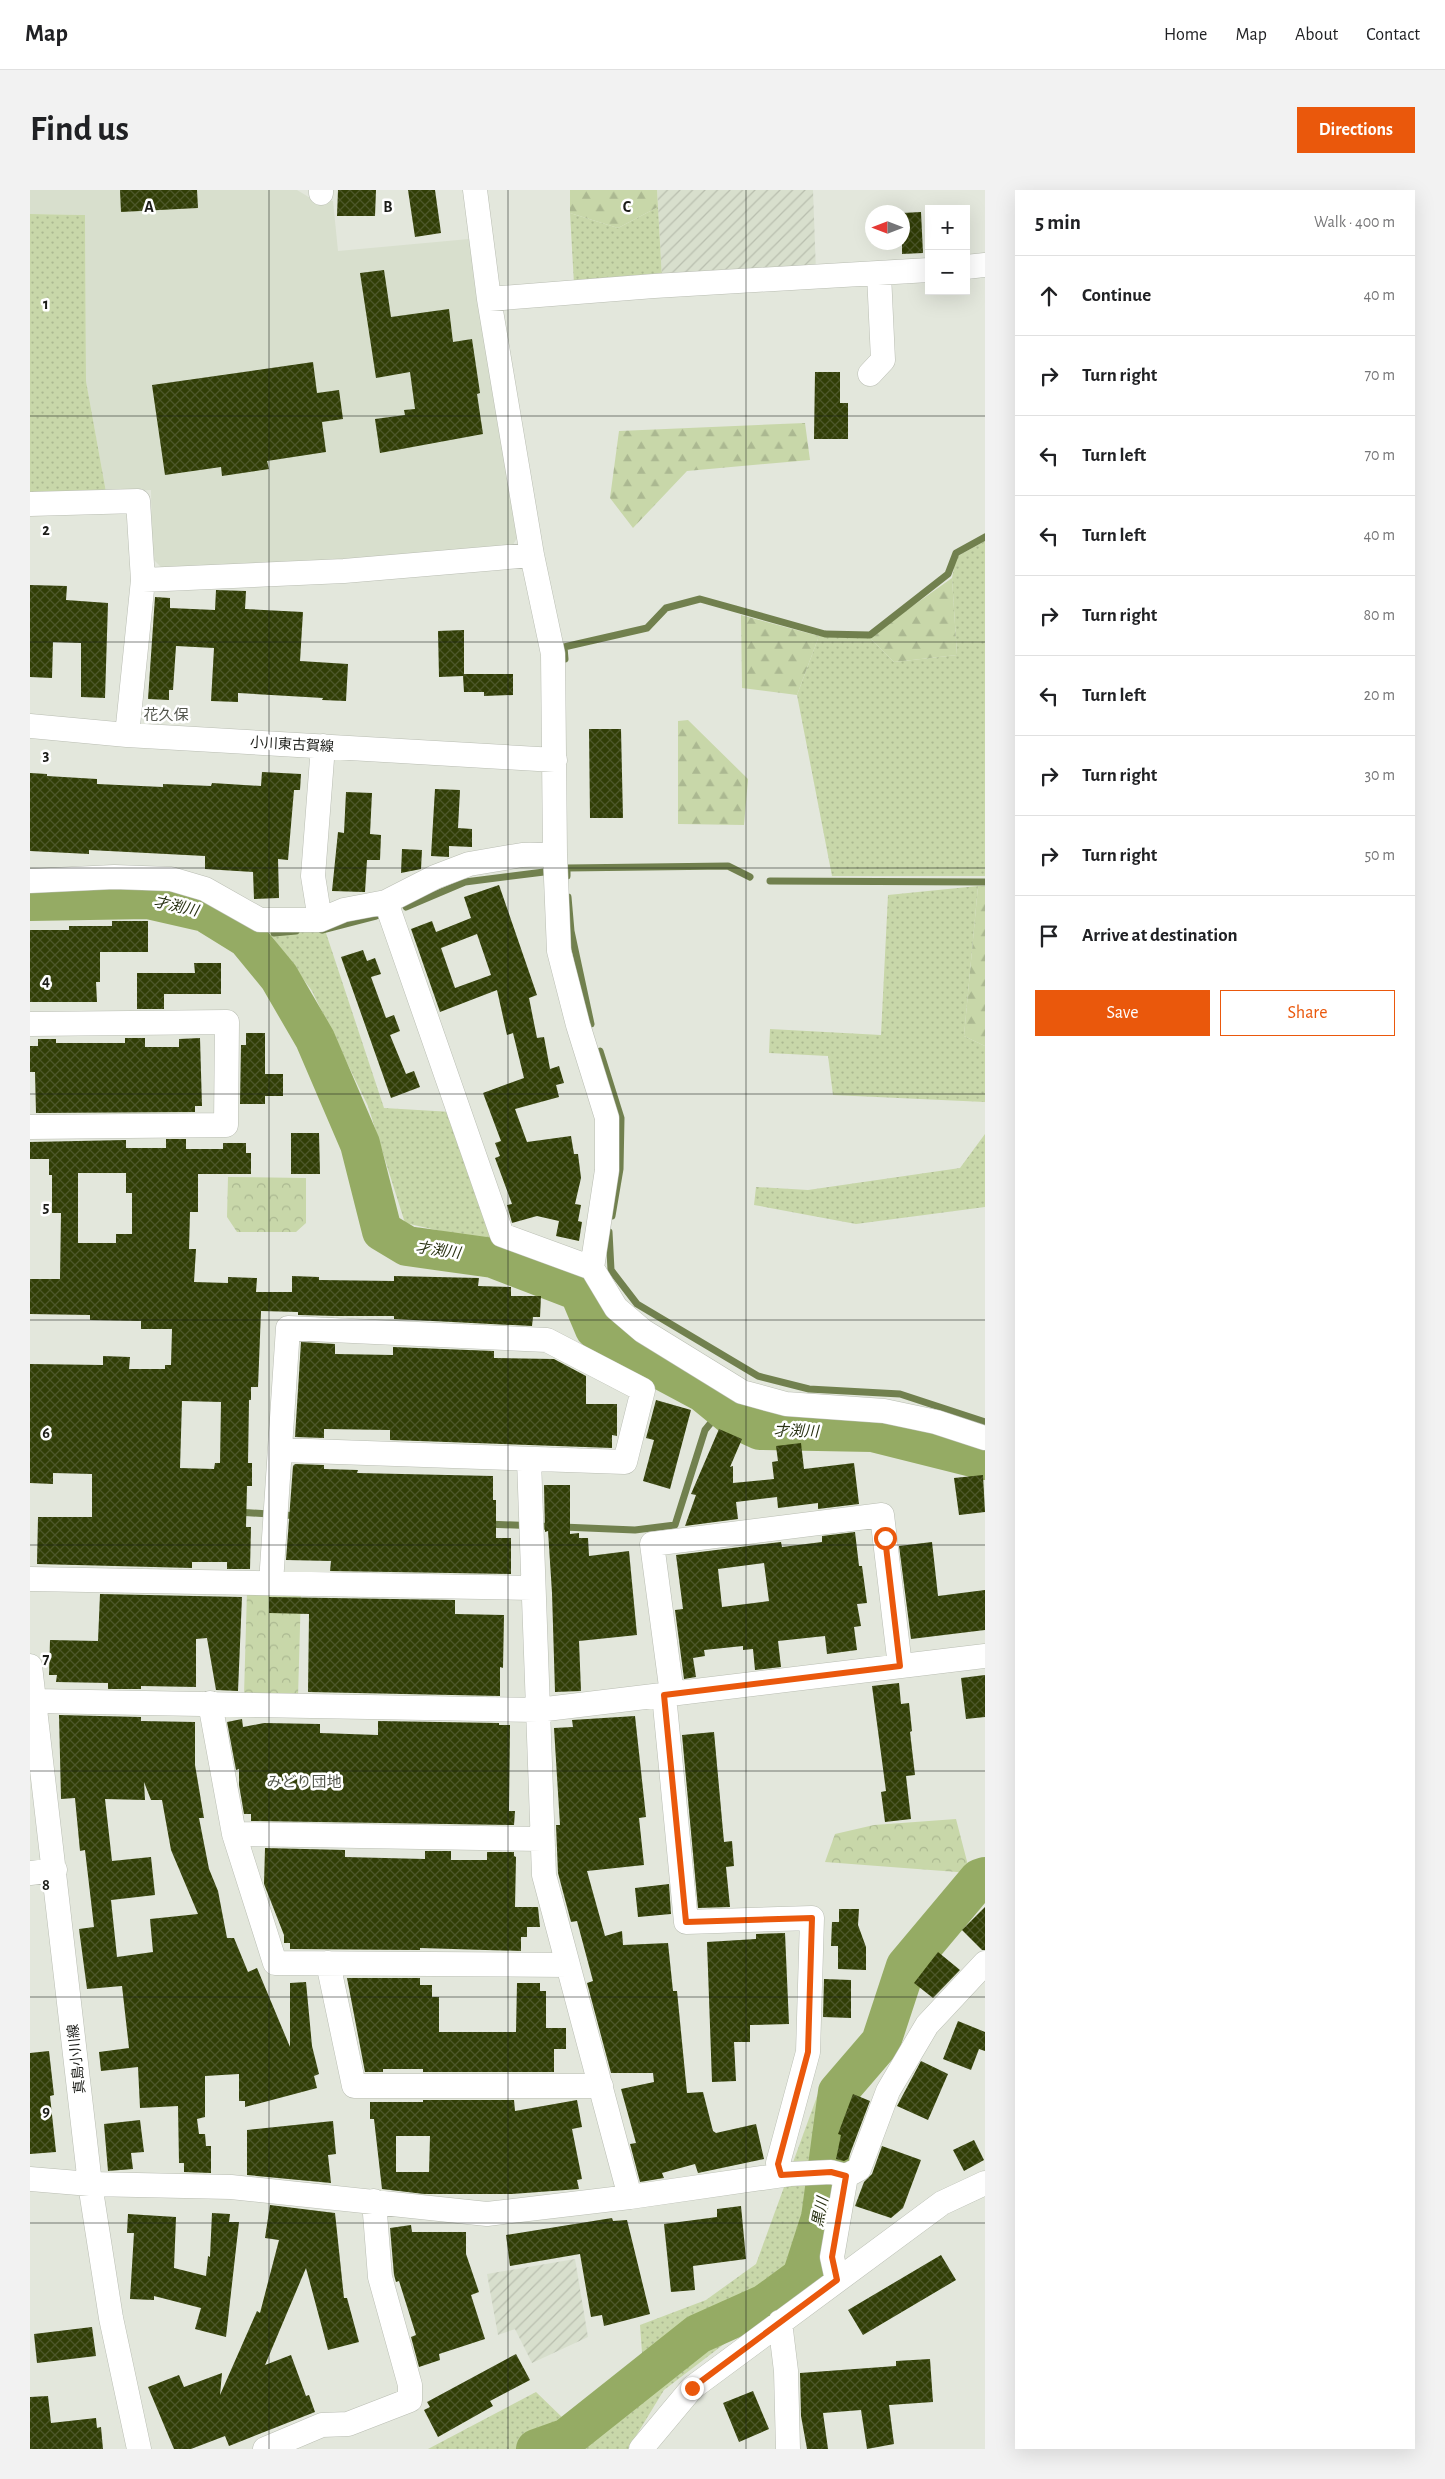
<!DOCTYPE html>
<html lang="en">
<head>
<meta charset="utf-8">
<style>
	:root { --surface:#fff; --page:#f2f2f2; --text:#202124; --muted:#757577; --line:#e0e0e0; --accent:#ea580c }
	body { margin:0; font-family:"Alegreya Sans","Noto Sans JP",sans-serif; background:var(--page); color:var(--text) }
	.controls { position:absolute; right:15px; top:15px; display:grid; overflow:hidden; border-radius:0px; box-shadow:0 5px 20px #0002 }
	.controls button { width:45px; height:45px; display:grid; place-items:center; padding:0; border:0; border-bottom:1px solid var(--line); background:var(--surface); color:var(--text); font:25px sans-serif }
	.compass { position:absolute; left:835px; top:15px; width:45px; height:45px; border-radius:50%; background:var(--surface); box-shadow:0 5px 20px #0002; rotate:270deg }
	.stop { position:absolute; width:15px; height:15px; margin:-11px; border:4px solid #ea580c; border-radius:50%; background:#fff }
	.stop.end { background:#ea580c; border-color:#fff; box-shadow:0 1px 5px #0008 }
	.list { margin:0; padding:0; list-style:none }
	h2 { display:flex; justify-content:space-between; align-items:center; height:65px; margin:0; padding:0 20px; font-size:21px }
	h2 small { font-size:16px; font-weight:400; color:var(--muted) }
	.list li { display:grid; grid-template-columns:32px 1fr auto; gap:15px; align-items:center; box-sizing:border-box; height:80px; padding:0 20px; border-top:1px solid var(--line) }
	.list b { display:block; font-size:19px; white-space:nowrap }
	.list em { font-size:16px; font-style:normal; color:var(--muted) }
	.actions { display:flex; gap:10px; padding:15px 20px }
	.actions a { flex:1; padding:11px 0; border:1px solid var(--accent); border-radius:0px; text-align:center; font-size:18px; color:var(--accent) }
	.actions .main { background:var(--accent); color:#fff }
	.icon { flex:none; width:28px; height:28px; fill:none; stroke:currentColor; stroke-width:2; stroke-linecap:round; stroke-linejoin:round }
	.map { position:relative; flex:none; width:955px; height:2259px; overflow:hidden; border-radius:0px }
	header { display:flex; align-items:center; gap:30px; box-sizing:border-box; height:70px; padding:0 25px; background:var(--surface); border-bottom:1px solid var(--line) }
	header strong { font-size:24px }
	nav { display:flex; gap:28px; margin-inline-start:auto; font-size:18px }
	.intro { display:flex; align-items:center; justify-content:space-between; box-sizing:border-box; height:120px; padding:0 30px }
	h1 { margin:0; font-size:35px }
	.button { padding:12px 22px; border-radius:0px; background:var(--accent); color:#fff; font-size:18px; font-weight:700 }
	main { display:flex; gap:30px; padding:0 30px }
	aside { flex:1; background:var(--surface); border-radius:0px; box-shadow:0 5px 20px #0002 }
	.map>svg:first-child { display:block }
	.built { fill:#d8dfcd }
	.industrial { fill:url(#industrial-furrows) }
	.grass { fill:url(#grass-dots) }
	.forest { fill:url(#forest-firs) }
	.park { fill:url(#park-crowns) }
	.lines { fill:none; stroke-linecap:round; stroke-linejoin:round }
	.stream { stroke:#71804e; stroke-width:7 }
	.river { stroke:#95ab64; stroke-width:40 }
	.building { fill:url(#building-cross-hatch); fill-rule:evenodd }
	.minor-casing { stroke:#b9bdb2; stroke-width:25 }
	.minor { stroke:#fff; stroke-width:24 }
	.route { stroke:#ea580c; stroke-width:6 }
	.grid { fill:none; stroke:#1c1d19; stroke-width:1; stroke-opacity:0.55 }
	.labels { text-anchor:middle; stroke-width:5; stroke-linejoin:round; paint-order:stroke }
	.street-label { font-size:14px; fill:#1c1d19; stroke:#fff }
	.neighbourhood-label { font-size:15px; fill:#53564d; stroke:#fff }
	.water-label { font-size:15px; font-style:italic; fill:#283112; stroke:#fff }
	.grid-label { font-size:16px; text-anchor:middle; font-weight:bold; fill:#1c1d19; stroke:#fff; stroke-width:5; stroke-linejoin:round; paint-order:stroke }
</style>
</head>
<body>
<header>
<strong>Map</strong>
<nav><a>Home</a><a>Map</a><a>About</a><a>Contact</a></nav>
</header>
<div class="intro"><h1>Find us</h1><a class="button">Directions</a></div>
<main>
<div class="map">
<svg width="955" height="2259" viewBox="0 0 955 2259">
	<defs>
		<pattern id="industrial-furrows" width="10" height="10" patternUnits="userSpaceOnUse" patternTransform="scale(1.25)"><rect width="10" height="10" fill="#d8dfcd"/><path d="M-1 1l2-2M0 10L10 0M9 11l2-2" fill="none" stroke="#b9bfaf"/></pattern>
		<pattern id="grass-dots" width="8" height="8" patternUnits="userSpaceOnUse" patternTransform="scale(1.25)"><rect width="8" height="8" fill="#c8d7a9"/><path d="M2 2h.1M6 6h.1" fill="none" stroke="#abb891" stroke-width="1.8" stroke-linecap="round"/></pattern>
		<pattern id="forest-firs" width="22" height="20" patternUnits="userSpaceOnUse" patternTransform="scale(1.25)"><rect width="22" height="20" fill="#c8d7a9"/><path d="M5 1l3.5 6h-7zM16 11l3.5 6h-7z" fill="#abb891"/></pattern>
		<pattern id="park-crowns" width="20" height="18" patternUnits="userSpaceOnUse" patternTransform="scale(1.25)"><rect width="20" height="18" fill="#c8d7a9"/><path d="M2 6a3 3 0 1 1 6 0M12 15a3 3 0 1 1 6 0" fill="none" stroke="#abb891"/></pattern>
		<pattern id="building-cross-hatch" width="8" height="8" patternUnits="userSpaceOnUse" patternTransform="scale(1.25)"><rect width="8" height="8" fill="#313e06"/><path d="M0 0l8 8M0 8l8-8" fill="none" stroke="#4d572a"/></pattern>
	</defs>
	<rect width="100%" height="100%" fill="#e3e7dc"/>
	<path class="built" d="M0,0H267L282,9L303,11L308,61L439,49L488,346L480,360L312,372L132,378L122,368L121,300L76,302L56,191L55,25L0,24Z"/>
	<path class="industrial" d="M627,0H783L786,82L632,89Z
		M545,2069L558,2147L502,2173L485,2139L468,2145L457,2084Z"/>
	<path class="grass" d="M628,17L632,89L544,94L540,23L588,38Z
		M0,24L55,25L56,191L76,302H0Z
		M955,351V686H802L767,505L789,446L839,447L864,472L927,465L922,388L926,367Z
		M948,696L934,846L955,856V912L803,905L798,866L739,863L740,839L851,845L858,705Z
		M235,737H294L354,918L422,922L469,1054L375,1033L338,916L282,801Z
		M955,944V1017L826,1034L724,1015L726,997L778,1000L930,978Z
		M803,1895L810,1909L802,1977L800,2021L775,2092L634,2200L598,2259H398L506,2202L536,2231L612,2163L610,2135L676,2110L726,2074L789,1901Z"/>
	<path class="forest" d="M540,0H627L628,17L588,38L540,23Z
		M775,233L780,270L657,281L603,338L580,308L589,241Z
		M922,388L927,465L864,472L839,447Z
		M711,425L789,446L767,505L712,498Z
		M658,530L718,589L714,635L648,634V531Z
		M948,696H955V856L934,846Z"/>
	<path class="park" d="M198,987L276,988V1033L266,1042H207L197,1027Z
		M217,1401L271,1402L268,1507L214,1505Z
		M926,1629L940,1683L795,1672L805,1644L844,1635Z"/>
	<g class="lines">
		<path class="stream" d="M535,469L534,457L617,438L636,418L670,409L795,444L840,445L918,384L926,363L955,347
			M537,686V678L698,676L720,687
			M740,691L955,692
			M538,707L541,741L561,834
			M376,717L435,692L514,682
			M292,740L346,726
			M244,743L266,741
			M570,861L591,928L590,979L582,1026
			M579,1042L581,1080L607,1114L728,1186L779,1199L870,1204L955,1232
			M207,1322L269,1326
			M457,1334L605,1340L645,1335L675,1240L693,1218"/>
		<path class="river" d="M0,711L118,709L175,722L217,748L249,787L285,849L330,954L352,1041L377,1056L463,1068L549,1101L565,1139L585,1155L673,1202L706,1229L730,1240L843,1242L955,1270
			M506,2259L537,2248L668,2144L735,2114L772,2087L791,2028L808,1902L851,1852L876,1776L949,1689L955,1687"/>
	</g>
	<path class="building" d="M90,0H167L168,18L91,22Z
		M308,0H346L345,26H307Z
		M378,0H405L411,43L385,47Z
		M891,22L893,63L872,64V23Z
		M354,80L361,127L419,119L423,152L442,149L450,203L447,204L453,244L350,263L345,229L375,225L374,220L385,219L380,182L346,188L330,83Z
		M283,172L287,203L309,200L313,229L292,232L296,262L237,271L239,279L192,286L191,277L135,285L122,195Z
		M785,182H810V213H818V249H784Z
		M0,395L37,396L36,410L78,413L75,508L51,507V453L23,452L22,488L0,487Z
		M186,400L216,401L215,419L273,422L270,471L318,474L316,511L292,510L293,508L208,503V512L181,511L184,458L146,456L143,500H139V510L118,509L125,407L140,408V418L185,420Z
		M434,440V484H483V505L454,506V502H434L433,486L409,487L408,441Z
		M559,539H591L593,628H560Z
		M232,582L271,584L270,600H264L258,670L248,669L249,708L224,709L223,682L175,679V666L59,660V664L0,661V583L17,584V586L67,589V594L133,597V594L181,596L182,593L231,596Z
		M405,599L430,600L428,638L442,639V657L419,656V667L401,666Z
		M316,602L342,603L340,644L351,645L350,670H337L335,702H333L302,701L308,642L314,643Z
		M372,659L392,660L391,679L371,683Z
		M469,695L507,805L499,808L507,848L514,847L520,879L529,876L534,893L526,895L529,907L485,919L497,952L541,946L544,964H548L551,988L545,1014L551,1015L548,1031L552,1032L549,1051L526,1046L529,1031L507,1026L482,1033L477,1015L482,1014L465,968L470,966L465,953L471,951L453,903L494,888L483,843L477,845L467,800L410,822L381,739L402,731L406,742L441,728L434,707ZM447,744L461,785L425,798L411,758Z
		M82,731H118V762H70V792H66L67,812H0V740H39V736H82Z
		M333,760L337,771L345,768L351,784L341,787L356,828L364,825L370,841L360,845L376,884L384,881L390,897L361,908L311,767Z
		M164,773H191V804H134V819H107V783H165Z
		M216,843H235V884H253V906H235V914H210L211,855H216Z
		M95,848H115V857H149V849L170,848L172,916H165V922L6,923L5,882H0V856H8V849H26V853H95Z
		M261,943H289L290,984H261Z
		M136,949H156V959H193V953H216V963H221V984H168V1022H160L159,1059H166L164,1092L198,1093V1087L227,1088L226,1102H262V1086L289,1087V1090L364,1091V1086L449,1088L448,1096L481,1097V1106H511L510,1127H503L502,1136L364,1129V1126H305L268,1125V1122L231,1121L228,1197H221V1210H219L218,1273H222V1296H217L216,1337H221L220,1379H197V1372H162V1378L7,1374L8,1327H62V1284L23,1283V1294L0,1293V1174L73,1175V1166L100,1167L99,1179H135V1175H141L142,1139H111V1131L60,1130V1125L0,1124V1089H30L31,1023H22V985H19V969H0V952L96,950V958H136ZM48,983H96V1003H102V1044H86V1053H48ZM152,1211L191,1212L190,1273H185L184,1279L150,1278Z
		M271,1152L305,1154V1164L363,1165V1157L464,1161V1168L524,1169L556,1186V1214H587V1246L582,1245V1258L360,1250V1240L294,1239V1248L265,1247Z
		M626,1210L661,1220L640,1299L613,1291L624,1250L616,1248Z
		M689,1239L712,1249L700,1277L703,1276V1293L744,1289L742,1272L748,1271L746,1256L771,1253L774,1279L824,1273L829,1314L788,1319V1313L748,1318L747,1307L706,1312L708,1329L655,1336L666,1305L661,1304Z
		M265,1274L294,1275V1279L328,1280L327,1283L463,1286V1310H466V1348H481V1384L300,1381L301,1371L256,1370L263,1276Z
		M953,1285L955,1322L929,1325L924,1288Z
		M514,1295H540V1344L549,1343V1348H558L559,1366L599,1361L607,1445L549,1451L551,1501L525,1502L522,1403L518,1341L515,1342Z
		M825,1342L829,1376H832L837,1413L827,1414L831,1436L824,1437L827,1460L797,1464L795,1446L748,1451L751,1477L725,1480L723,1459L713,1460V1456L674,1460L675,1466L663,1468L666,1487L654,1489L645,1420L653,1419L646,1365L751,1352L752,1357L792,1352V1346ZM734,1373L739,1411L692,1417L688,1379Z
		M902,1352L908,1406L955,1400V1440L881,1449L869,1356Z
		M70,1404L212,1407L208,1501L186,1500L177,1448L166,1449V1497L111,1496V1499H78V1493L26,1492L27,1485H19L20,1450L68,1451Z
		M239,1407L425,1410V1424L474,1425L473,1478L470,1477V1506L278,1502L279,1424L239,1423Z
		M955,1485V1527L936,1529L931,1488Z
		M869,1493L871,1514L879,1513L882,1541L880,1542L885,1585L876,1586L881,1629L855,1632L851,1602L856,1601L842,1496Z
		M29,1525L111,1527V1531L165,1532V1575L174,1628H169L179,1679L188,1701L197,1748H204L218,1782L227,1778L260,1857V1793L276,1792L282,1856L289,1884L284,1886L287,1898L215,1917V1911H209V1884L175,1886V1927L167,1929L169,1944H175L176,1956H181V1983L154,1982V1973H149L148,1916L110,1918L108,1877L71,1881L69,1862L99,1858L92,1796L57,1799L49,1739L64,1737L55,1660L50,1661L45,1608L31,1609ZM114,1592L121,1610H132L141,1660L168,1724L120,1729L123,1762L87,1767L81,1710L125,1705L121,1667L82,1671L75,1609L115,1610Z
		M605,1526L616,1627L609,1628L614,1675L557,1681L575,1746L592,1741L593,1755L638,1753L643,1801H647L657,1903L673,1902L683,1941L686,1943L726,1934L734,1969L668,1983L665,1974L632,1983L634,1988L610,1992L600,1954L606,1953L591,1899L624,1892L623,1883H581L557,1793L563,1791L547,1731L541,1732L528,1683L526,1635H530L524,1538L543,1537L542,1530Z
		M212,1529L213,1537L234,1533L290,1534V1543L348,1545V1531L469,1533V1535H480L479,1621H485L484,1635L221,1631V1624H214L209,1595V1579L206,1580L197,1532Z
		M684,1542L694,1652L702,1651L704,1676L696,1677L700,1717L668,1718L652,1545Z
		M235,1658L315,1660V1667L395,1669V1661H421V1670H457V1662H484V1666L486,1667L485,1717H508L510,1737H497V1747H491V1761L390,1758V1760L260,1759V1753H254V1745L234,1694Z
		M639,1694L641,1724L608,1727L605,1698Z
		M955,1717V1760H952L932,1740Z
		M809,1719H829L828,1735L836,1757V1780L808,1779V1756H801L802,1732H809Z
		M755,1743L759,1834L720,1835V1852H704L706,1891L682,1892L677,1752L726,1749V1744Z
		M908,1762L930,1780L903,1808L884,1793Z
		M317,1788H390V1795H402V1807H409V1842H486L487,1793H510V1801H516V1838H536V1859H524V1882H393V1879H353V1882H335Z
		M794,1789L821,1790V1828L793,1827Z
		M928,1831L955,1842V1861L949,1859L941,1880L913,1869Z
		M19,1861L24,1905L20,1906L26,1962L0,1964V1863Z
		M891,1871L918,1884L898,1930L867,1916Z
		M823,1904L840,1911L818,1969L814,1971L806,1969L811,1945L808,1944Z
		M393,1910H484L485,1921L547,1910L552,1937L542,1939L552,1989L547,1990L549,1999L482,2004H394L352,1999L344,1929H340V1912H393ZM366,1946H400L399,1982H366Z
		M110,1930L114,1962L101,1963L103,1979L78,1981L74,1934Z
		M303,1931L306,1964L298,1965L301,1993L217,1985V1940Z
		M944,1950L954,1970L934,1981L923,1960Z
		M852,1956L891,1970L873,2018L861,2028L825,2016L834,1992L842,1984Z
		M240,2015L305,2023L314,2108H317L329,2152L298,2160L276,2078L235,2175L261,2165L276,2206L279,2205L285,2222L199,2256L195,2246L161,2259H144L118,2197L149,2185L154,2197L192,2183L190,2205L227,2121L230,2123L249,2050L235,2048Z
		M711,2016L716,2069L663,2076L665,2100L641,2102L634,2034L687,2027V2019Z
		M182,2023L200,2024L199,2032H209L196,2147L165,2139L171,2118L124,2106V2110L100,2109L104,2043H97L98,2024L146,2027L144,2078L176,2086L178,2066L180,2067Z
		M582,2028L583,2031L597,2030L620,2124L574,2136L572,2125L561,2127L550,2064L480,2076L476,2045Z
		M381,2035L382,2042H436V2064L449,2102L441,2105L455,2149L409,2164L410,2170L389,2177L381,2147L386,2145L369,2091L366,2092L364,2085L360,2038Z
		M911,2065L926,2090L833,2145L818,2120Z
		M62,2137L66,2166L7,2173L4,2144Z
		M486,2164L500,2190L460,2211L463,2216L408,2247L394,2220L400,2217L397,2212Z
		M900,2169L903,2212L859,2215L864,2254L837,2259L831,2220L793,2223L798,2259H777L771,2226L770,2183L866,2176V2171Z
		M723,2201L739,2239L709,2252L693,2213Z
		M18,2206L21,2233L66,2228L67,2238L71,2237L73,2259H0V2207Z"/>
	<g class="lines">
		<defs>
			<path id="minor" d="M291,0V3
				M445,0L459,109L502,365L523,464L525,664L529,761L548,835L577,928V980L562,1078
				M936,77L955,75
				M459,109L624,96L899,80
				M840,184L853,170L849,84
				M0,314L108,311L113,390L97,545
				M113,390L314,381L502,365
				M0,536L97,545L525,570
				M0,691L84,687L141,689L175,699L230,730H290L314,720L356,712L405,687L439,674L492,665L525,664
				M356,712L472,1045L562,1078L586,1118L613,1141L712,1202L756,1214L854,1221L906,1232L955,1248
				M290,730L283,686L293,556
				M0,834L197,832L196,935L0,937
				M499,1270L514,1685L600,2007
				M0,1389L502,1398
				M241,1393L258,1138L517,1150L613,1200L595,1272L250,1260
				M0,1476L60,1994L81,2128L109,2259
				M642,1504L622,1354L852,1325L870,1476
				M634,1505L656,1732L782,1728L778,1862L748,1973L751,1985
				M4,1511L508,1520L955,1466
				M180,1513L204,1644L245,1773L538,1775
				M204,1644L512,1649
				M0,1683L25,1680
				M298,1773L324,1896H571
				M0,1989L60,1994L201,1997L457,2024L600,2007L760,1984L801,1982L816,1986L829,1979L858,1901L897,1835L955,1773
				M807,2090L802,2067L816,1986
				M750,2132L756,2181L758,2259
				M235,2259L292,2235L318,2234L380,2210V2195L350,2087L344,2011
				M611,2259L662,2198L912,2013L955,1993"/>
		</defs>
		<use href="#minor" class="minor-casing"/>
		<use href="#minor" class="minor"/>
	</g>
	<g class="lines">
		<path class="route" d="M662,2198L807,2090L802,2067L816,1986L801,1982L751,1985L748,1974L778,1862L782,1728L656,1732L634,1505L870,1476L855,1348"/>
	</g>
	<path class="grid" d="M239,0V2259M478,0V2259M716,0V2259M0,226H955M0,452H955M0,678H955M0,904H955M0,1130H955M0,1355H955M0,1581H955M0,1807H955M0,2033H955"/>
	<g class="labels">
		<g class="street-label">
			<text transform="translate(262 554) rotate(3)" y="5">小川東古賀線</text>
			<text transform="translate(46 1869) rotate(-96)" y="5">真島小川線</text>
		</g>
		<g class="neighbourhood-label">
			<text x="136" y="530">花久保</text>
			<text x="274" y="1597">みどり団地</text>
		</g>
		<g class="water-label">
			<text transform="translate(146 716) rotate(13)" y="5">才渕川</text>
			<text transform="translate(408 1060) rotate(8)" y="5">才渕川</text>
			<text transform="translate(766 1241) rotate(1)" y="5">才渕川</text>
			<text transform="translate(790 2022) rotate(-79)" y="5">黒川</text>
		</g>
	</g>
	<g class="grid-label">
		<text x="119" y="22">A</text>
		<text x="358" y="22">B</text>
		<text x="597" y="22">C</text>
		<text x="16" y="119">1</text>
		<text x="16" y="345">2</text>
		<text x="16" y="570">3</text>
		<text x="16" y="796">4</text>
		<text x="16" y="1022">5</text>
		<text x="16" y="1248">6</text>
		<text x="16" y="1474">7</text>
		<text x="16" y="1700">8</text>
		<text x="16" y="1926">9</text>
	</g>
</svg>
<div class="controls">
<button>+</button>
<button>−</button>
</div>
<svg class="compass" viewBox="-18 -18 36 36"><path d="M0-13l5 13h-10z" fill="#e53935"/><path d="M0 13l5-13h-10z" fill="#757577"/></svg>
<div class="stop" style="left:855px;top:1348px"></div>
<div class="stop end" style="left:662px;top:2198px"></div>
</div>
<aside>
<h2>5 min<small>Walk · 400 m</small></h2>
<ul class="list">
<li><svg class="icon" aria-label="ahead" viewBox="0 0 24 24"><path d="M12 20V5M6 11l6-6 6 6"/></svg><div><b>Continue</b></div><em>40 m</em></li>
<li><svg class="icon" aria-label="right" viewBox="0 0 24 24"><path d="M7 20v-9h11M14 6l5 5-5 5"/></svg><div><b>Turn right</b></div><em>70 m</em></li>
<li><svg class="icon" aria-label="left" viewBox="0 0 24 24"><path d="M17 20v-9H6M10 6l-5 5 5 5"/></svg><div><b>Turn left</b></div><em>70 m</em></li>
<li><svg class="icon" aria-label="left" viewBox="0 0 24 24"><path d="M17 20v-9H6M10 6l-5 5 5 5"/></svg><div><b>Turn left</b></div><em>40 m</em></li>
<li><svg class="icon" aria-label="right" viewBox="0 0 24 24"><path d="M7 20v-9h11M14 6l5 5-5 5"/></svg><div><b>Turn right</b></div><em>80 m</em></li>
<li><svg class="icon" aria-label="left" viewBox="0 0 24 24"><path d="M17 20v-9H6M10 6l-5 5 5 5"/></svg><div><b>Turn left</b></div><em>20 m</em></li>
<li><svg class="icon" aria-label="right" viewBox="0 0 24 24"><path d="M7 20v-9h11M14 6l5 5-5 5"/></svg><div><b>Turn right</b></div><em>30 m</em></li>
<li><svg class="icon" aria-label="right" viewBox="0 0 24 24"><path d="M7 20v-9h11M14 6l5 5-5 5"/></svg><div><b>Turn right</b></div><em>50 m</em></li>
<li><svg class="icon" aria-label="arrive" viewBox="0 0 24 24"><path d="M6 21V4h12l-3 4 3 4H6"/></svg><div><b>Arrive at destination</b></div></li>
</ul>
<div class="actions"><a class="main">Save</a><a>Share</a></div>
</aside>
</main>
</body>
</html>
